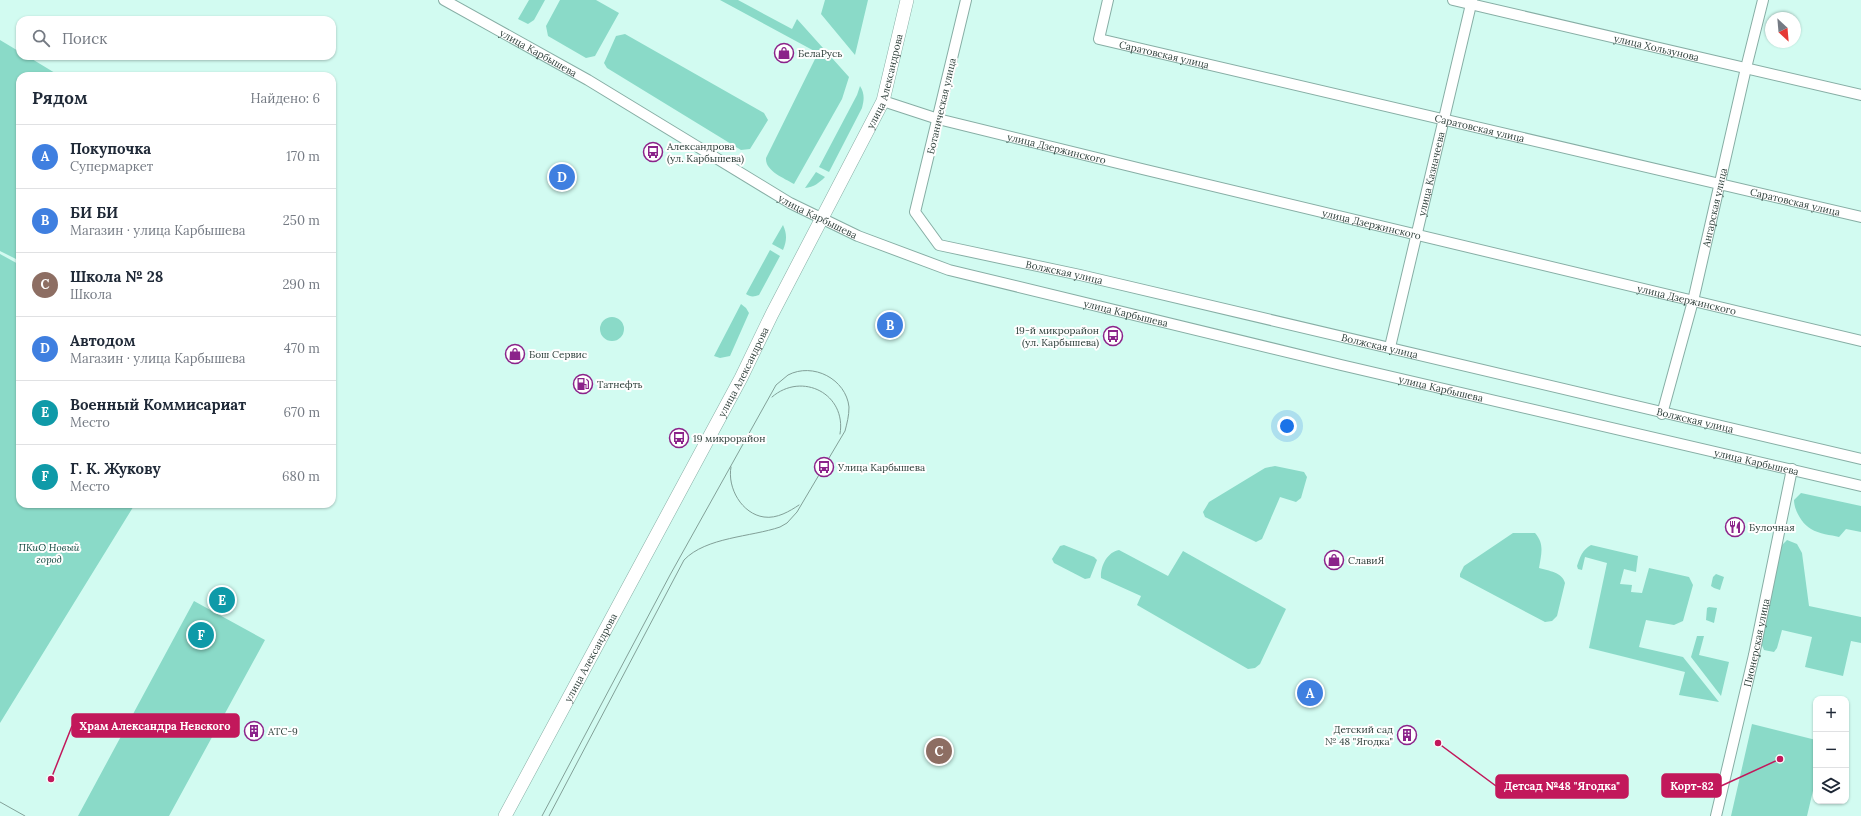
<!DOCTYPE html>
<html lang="ru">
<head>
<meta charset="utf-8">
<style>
	:root { --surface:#fff; --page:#f6f6f7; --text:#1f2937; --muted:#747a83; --line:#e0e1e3; --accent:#0b8043 }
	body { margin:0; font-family:Lora,serif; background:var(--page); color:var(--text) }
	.controls { position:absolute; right:12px; bottom:12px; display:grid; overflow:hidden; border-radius:8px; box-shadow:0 1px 3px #0004 }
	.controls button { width:36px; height:36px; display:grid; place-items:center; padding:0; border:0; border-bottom:1px solid var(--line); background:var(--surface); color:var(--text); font:20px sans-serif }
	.compass { position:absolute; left:1765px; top:12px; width:36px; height:36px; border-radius:50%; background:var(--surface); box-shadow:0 1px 3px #0004; rotate:154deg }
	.you { position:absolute; left:1287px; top:426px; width:14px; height:14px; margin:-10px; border:3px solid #fff; border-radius:50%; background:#1a73e8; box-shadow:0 0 0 6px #1a73e833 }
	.badge { display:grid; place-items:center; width:26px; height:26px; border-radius:50%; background:var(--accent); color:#fff; font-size:13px; font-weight:700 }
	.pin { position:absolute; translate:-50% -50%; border:2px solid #fff; box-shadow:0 1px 4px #0006 }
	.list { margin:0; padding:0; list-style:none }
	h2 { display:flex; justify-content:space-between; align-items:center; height:52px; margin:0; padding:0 16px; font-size:17px }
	h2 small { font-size:13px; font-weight:400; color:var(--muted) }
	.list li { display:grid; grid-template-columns:26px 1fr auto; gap:12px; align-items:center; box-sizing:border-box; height:64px; padding:0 16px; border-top:1px solid var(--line) }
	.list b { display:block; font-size:15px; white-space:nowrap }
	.list p { margin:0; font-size:13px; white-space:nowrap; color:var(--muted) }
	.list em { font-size:13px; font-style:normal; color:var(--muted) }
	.icon { flex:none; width:22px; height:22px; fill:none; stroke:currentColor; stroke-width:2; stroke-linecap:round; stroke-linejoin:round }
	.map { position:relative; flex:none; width:1861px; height:816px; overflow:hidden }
	.search { position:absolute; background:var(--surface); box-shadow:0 1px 3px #0004; left:16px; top:16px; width:320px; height:44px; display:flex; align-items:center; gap:10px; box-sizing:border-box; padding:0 14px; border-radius:12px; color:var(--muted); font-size:15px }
	.panel { position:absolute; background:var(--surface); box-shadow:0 1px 3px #0004; left:16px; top:72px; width:320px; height:436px; border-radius:12px }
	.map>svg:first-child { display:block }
	.green { fill:#8adac8 }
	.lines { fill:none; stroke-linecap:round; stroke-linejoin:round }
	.minor-casing { stroke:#87aea5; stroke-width:12 }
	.major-casing { stroke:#87aea5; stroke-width:14 }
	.minor { stroke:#fff; stroke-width:10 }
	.major { stroke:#fff; stroke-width:13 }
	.tram { stroke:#82a098; stroke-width:1 }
	.labels { text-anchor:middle; stroke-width:4; stroke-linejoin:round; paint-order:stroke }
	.street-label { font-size:10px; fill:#30413c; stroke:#fefefe }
	.poi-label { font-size:10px; fill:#30413c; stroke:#fefefe; text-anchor:start }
	.park-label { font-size:10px; font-style:italic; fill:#0f473d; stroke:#fefefe }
	.leader { fill:none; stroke:#c2185b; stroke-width:1.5 }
	.callout-dot { fill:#c2185b; stroke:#fefefe; stroke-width:1.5 }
	.callout { fill:#c2185b; stroke:#c2185b; stroke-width:1.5 }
	.callout-label { font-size:11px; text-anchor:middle; font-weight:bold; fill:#fff }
</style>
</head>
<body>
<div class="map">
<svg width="1861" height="816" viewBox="0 0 1861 816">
	<rect width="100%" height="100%" fill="#d2fbf1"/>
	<path class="green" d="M529,0H545L534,20L528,24L518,19Z
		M560,0H596L619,13L595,56L586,58L548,36L546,26Z
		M720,0H738L792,29L797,19L849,77L842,99L794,184C784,178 765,171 766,158L818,53Z
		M825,0H868L855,55L821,14Z
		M625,34L764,113L768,120L750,149L741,150L607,68L604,63L616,36Z
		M0,40L20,52V56H27L60,76H20V261L0,251Z
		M860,86C865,94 864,100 862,108L829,172L819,167L857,95Z
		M816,172L825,177C819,183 814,187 805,188Z
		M783,225C787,234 787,240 783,250L772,244Z
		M770,250L780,256L759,295C754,297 750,297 746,294Z
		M0,254L20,265V504H135L0,723Z
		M741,304L746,308L749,313L730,356L720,358L714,356Z
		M600 329a12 12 0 1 1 24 0a12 12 0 1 1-24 0Z
		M1275,466L1304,472L1307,477L1301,498L1296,502L1280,497L1262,539L1256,542L1205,517L1203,512L1209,502L1265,468Z
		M1801,493L1861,506V532L1846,529L1839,537C1831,535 1819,534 1811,529C1802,524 1794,510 1794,500Z
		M1513,533H1535C1545,544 1541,555 1539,568C1549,571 1562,572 1565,583L1557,616L1552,621L1545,622L1460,577V574L1464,566Z
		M1787,540L1797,544L1802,553L1809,606L1861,617V643L1851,641L1843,676L1805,667L1812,637L1782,630L1777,648L1774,652L1764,650L1760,641L1782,545Z
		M1064,545L1094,557L1097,560L1090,578L1085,579L1054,563L1052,559L1060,546Z
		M1591,545L1638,556L1636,572L1624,569L1620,584L1632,585L1631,592L1642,593L1649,568L1689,577L1693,585L1683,621L1674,625L1646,620L1639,647L1683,657L1719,702L1679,695L1685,672L1589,648L1607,563L1585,557L1582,570L1578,569L1577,566C1580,557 1582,550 1591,545Z
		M1119,550L1168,576L1183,551L1286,609L1260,664L1255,668L1248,669L1137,605L1141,596L1101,578C1100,567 1107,552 1119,550Z
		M1716,574L1724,577L1720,590L1714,588L1711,586L1713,577Z
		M194,601L265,640L169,816H78Z
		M1709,607L1717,608L1714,623L1706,620L1707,608Z
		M1697,636H1704L1699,655L1729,662L1721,696L1691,657Z
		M1752,724L1816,740V778L1807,816H1731Z"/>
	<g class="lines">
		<defs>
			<g id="minor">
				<path id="s1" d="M444,0L588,80L790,203L858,236L949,270L1341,365L1861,486"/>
				<path id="s2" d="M966,0L915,212L939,245L1080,275L1861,459"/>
				<path id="s3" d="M1108,0L1099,39L1861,217"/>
				<path id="s4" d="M1453,0L1861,95"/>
				<path id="s5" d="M883,101L938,119L1142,169L1861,341"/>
				<path id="s6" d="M1390,347L1472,0"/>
				<path id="s7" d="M1662,414L1693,301L1746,68L1763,0"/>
				<path id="s8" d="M1716,816L1754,655L1792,469"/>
			</g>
			<g id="major">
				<path id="s9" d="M505,816L741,378L772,314L883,101L907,0"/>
			</g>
		</defs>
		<use href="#minor" class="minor-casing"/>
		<use href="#major" class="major-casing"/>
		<use href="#minor" class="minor"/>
		<use href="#major" class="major"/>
		<path class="tram" d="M772,397C802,371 847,394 840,434
			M731,467C727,488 742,514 764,517C777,519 790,511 799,505
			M0,802L25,816
			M542,816L670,575L776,385C780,382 784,378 788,375C813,362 846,379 849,407C849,416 847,423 845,431L797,512L787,523L780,527C751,537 706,537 684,560L549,816"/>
	</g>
	<defs>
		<symbol id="shop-ring" viewBox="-11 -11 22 22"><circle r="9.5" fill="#fefefe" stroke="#8b238a" stroke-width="1.5"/><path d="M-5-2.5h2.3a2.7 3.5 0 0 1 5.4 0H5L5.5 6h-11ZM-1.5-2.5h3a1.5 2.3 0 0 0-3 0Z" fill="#8b238a"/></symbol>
		<symbol id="bus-ring" viewBox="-11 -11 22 22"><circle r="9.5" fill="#fefefe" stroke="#8b238a" stroke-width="1.5"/><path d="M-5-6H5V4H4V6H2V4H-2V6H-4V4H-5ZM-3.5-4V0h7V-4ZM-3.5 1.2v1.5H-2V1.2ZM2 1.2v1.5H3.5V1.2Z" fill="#8b238a"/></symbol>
		<symbol id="fuel-ring" viewBox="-11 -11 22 22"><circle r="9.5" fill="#fefefe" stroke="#8b238a" stroke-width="1.5"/><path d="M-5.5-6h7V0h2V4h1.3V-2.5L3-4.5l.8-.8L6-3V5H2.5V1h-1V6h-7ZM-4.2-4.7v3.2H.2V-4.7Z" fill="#8b238a"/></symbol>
		<symbol id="restaurant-ring" viewBox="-11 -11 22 22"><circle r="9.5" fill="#fefefe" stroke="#8b238a" stroke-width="1.5"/><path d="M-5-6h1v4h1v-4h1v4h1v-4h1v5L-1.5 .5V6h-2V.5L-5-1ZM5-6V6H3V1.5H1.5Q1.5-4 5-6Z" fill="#8b238a"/></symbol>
		<symbol id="building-ring" viewBox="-11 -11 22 22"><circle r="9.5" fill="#fefefe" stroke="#8b238a" stroke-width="1.5"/><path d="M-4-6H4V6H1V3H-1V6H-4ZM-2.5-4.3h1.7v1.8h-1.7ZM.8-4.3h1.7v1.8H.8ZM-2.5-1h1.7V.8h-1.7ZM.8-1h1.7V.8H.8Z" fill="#8b238a"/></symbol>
	</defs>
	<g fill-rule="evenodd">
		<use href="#shop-ring" x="773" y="42" width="22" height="22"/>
		<use href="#bus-ring" x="642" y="141" width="22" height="22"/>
		<use href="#bus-ring" x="1102" y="325" width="22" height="22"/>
		<use href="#shop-ring" x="504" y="343" width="22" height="22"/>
		<use href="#fuel-ring" x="572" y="373" width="22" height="22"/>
		<use href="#bus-ring" x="668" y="427" width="22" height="22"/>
		<use href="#bus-ring" x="813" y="456" width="22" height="22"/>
		<use href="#restaurant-ring" x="1724" y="516" width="22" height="22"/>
		<use href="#shop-ring" x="1323" y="549" width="22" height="22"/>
		<use href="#building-ring" x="243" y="720" width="22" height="22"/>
		<use href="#building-ring" x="1396" y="724" width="22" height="22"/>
	</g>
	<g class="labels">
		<g class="street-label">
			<text dy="4" stroke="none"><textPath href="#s4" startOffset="209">улица Хользунова</textPath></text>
			<text dy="4" stroke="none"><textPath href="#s1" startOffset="108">улица Карбышева</textPath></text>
			<text dy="4" stroke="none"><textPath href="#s3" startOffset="107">Саратовская улица</textPath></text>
			<text dy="4" stroke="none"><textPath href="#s9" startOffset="828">улица Александрова</textPath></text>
			<text transform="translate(941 106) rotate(-77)" y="4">Ботаническая улица</text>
			<text dy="4" stroke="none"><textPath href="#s3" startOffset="431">Саратовская улица</textPath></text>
			<text dy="4" stroke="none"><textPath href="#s5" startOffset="180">улица Дзержинского</textPath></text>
			<text dy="4" stroke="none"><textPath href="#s6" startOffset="178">улица Казначеева</textPath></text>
			<text dy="4" stroke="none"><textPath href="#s3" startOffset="755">Саратовская улица</textPath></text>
			<text dy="4" stroke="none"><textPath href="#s7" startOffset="213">Ангарская улица</textPath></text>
			<text dy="4" stroke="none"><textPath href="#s1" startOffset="432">улица Карбышева</textPath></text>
			<text dy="4" stroke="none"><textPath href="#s5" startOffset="504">улица Дзержинского</textPath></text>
			<text dy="4" stroke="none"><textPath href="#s2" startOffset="387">Волжская улица</textPath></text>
			<text dy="4" stroke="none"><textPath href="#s5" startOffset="828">улица Дзержинского</textPath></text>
			<text dy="4" stroke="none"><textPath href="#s1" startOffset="756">улица Карбышева</textPath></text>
			<text dy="4" stroke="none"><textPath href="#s2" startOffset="711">Волжская улица</textPath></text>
			<text dy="4" stroke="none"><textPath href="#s9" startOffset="504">улица Александрова</textPath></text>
			<text dy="4" stroke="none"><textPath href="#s1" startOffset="1080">улица Карбышева</textPath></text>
			<text dy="4" stroke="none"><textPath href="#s2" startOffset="1035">Волжская улица</textPath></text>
			<text dy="4" stroke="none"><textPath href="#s1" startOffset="1404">улица Карбышева</textPath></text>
			<text dy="4" stroke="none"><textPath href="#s8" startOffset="178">Пионерская улица</textPath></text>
			<text dy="4" stroke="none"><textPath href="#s9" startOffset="180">улица Александрова</textPath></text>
		</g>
		<g class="poi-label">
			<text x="798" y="57">БелаРусь</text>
			<text x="667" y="150">Александрова<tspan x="667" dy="12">(ул. Карбышева)</tspan></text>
			<text x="1099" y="334" text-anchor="end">19-й микрорайон<tspan x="1099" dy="12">(ул. Карбышева)</tspan></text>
			<text x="529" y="358">Бош Сервис</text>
			<text x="597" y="388">Татнефть</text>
			<text x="693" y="442">19 микрорайон</text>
			<text x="838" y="471">Улица Карбышева</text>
			<text x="1749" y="531">Булочная</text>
			<text x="1348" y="564">СлавиЯ</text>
			<text x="1393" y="733" text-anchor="end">Детский сад<tspan x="1393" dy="12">№ 48 "Ягодка"</tspan></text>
			<text x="268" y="735">АТС-9</text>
		</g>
		<g class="park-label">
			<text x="49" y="551">ПКиО Новый<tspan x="49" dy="12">город</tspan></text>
		</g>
	</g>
	<path class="leader" d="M51 779L72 726M1780 759L1721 786M1438 743L1496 786"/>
	<g class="callout-dot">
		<circle cx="51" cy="779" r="4"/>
		<circle cx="1780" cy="759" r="4"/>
		<circle cx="1438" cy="743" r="4"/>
	</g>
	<g class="callout">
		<rect x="72" y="714" width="167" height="23" rx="4"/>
		<rect x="1662" y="774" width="59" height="23" rx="4"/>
		<rect x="1496" y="775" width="132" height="23" rx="4"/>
	</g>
	<g class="callout-label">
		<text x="155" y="730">Храм Александра Невского</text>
		<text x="1692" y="790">Корт-82</text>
		<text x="1562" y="790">Детсад №48 "Ягодка"</text>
	</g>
</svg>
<div class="controls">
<button>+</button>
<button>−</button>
<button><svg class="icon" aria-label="layers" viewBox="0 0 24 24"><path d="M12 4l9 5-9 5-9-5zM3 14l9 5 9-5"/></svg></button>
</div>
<svg class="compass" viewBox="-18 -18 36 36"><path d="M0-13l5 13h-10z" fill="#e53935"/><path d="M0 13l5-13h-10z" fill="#747a83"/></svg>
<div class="you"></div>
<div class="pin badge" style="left:1310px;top:693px;background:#3f7fe0">A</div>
<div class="pin badge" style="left:890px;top:325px;background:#3f7fe0">B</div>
<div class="pin badge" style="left:939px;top:751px;background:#8d6e63">C</div>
<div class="pin badge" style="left:562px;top:177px;background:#3f7fe0">D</div>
<div class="pin badge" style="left:222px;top:600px;background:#0f9aa8">E</div>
<div class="pin badge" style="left:201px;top:635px;background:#0f9aa8">F</div>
<div class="search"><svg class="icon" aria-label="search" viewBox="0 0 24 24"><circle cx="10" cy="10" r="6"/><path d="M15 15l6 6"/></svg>Поиск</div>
<section class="panel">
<h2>Рядом<small>Найдено: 6</small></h2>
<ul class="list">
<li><span class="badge" style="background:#3f7fe0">A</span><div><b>Покупочка</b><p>Супермаркет</p></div><em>170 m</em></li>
<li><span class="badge" style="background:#3f7fe0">B</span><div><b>БИ БИ</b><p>Магазин · улица Карбышева</p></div><em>250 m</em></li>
<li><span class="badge" style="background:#8d6e63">C</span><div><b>Школа № 28</b><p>Школа</p></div><em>290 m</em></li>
<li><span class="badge" style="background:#3f7fe0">D</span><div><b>Автодом</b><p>Магазин · улица Карбышева</p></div><em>470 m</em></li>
<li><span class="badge" style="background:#0f9aa8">E</span><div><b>Военный Коммисариат</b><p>Место</p></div><em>670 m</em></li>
<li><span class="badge" style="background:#0f9aa8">F</span><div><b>Г. К. Жукову</b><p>Место</p></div><em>680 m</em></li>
</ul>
</section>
</div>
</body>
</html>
